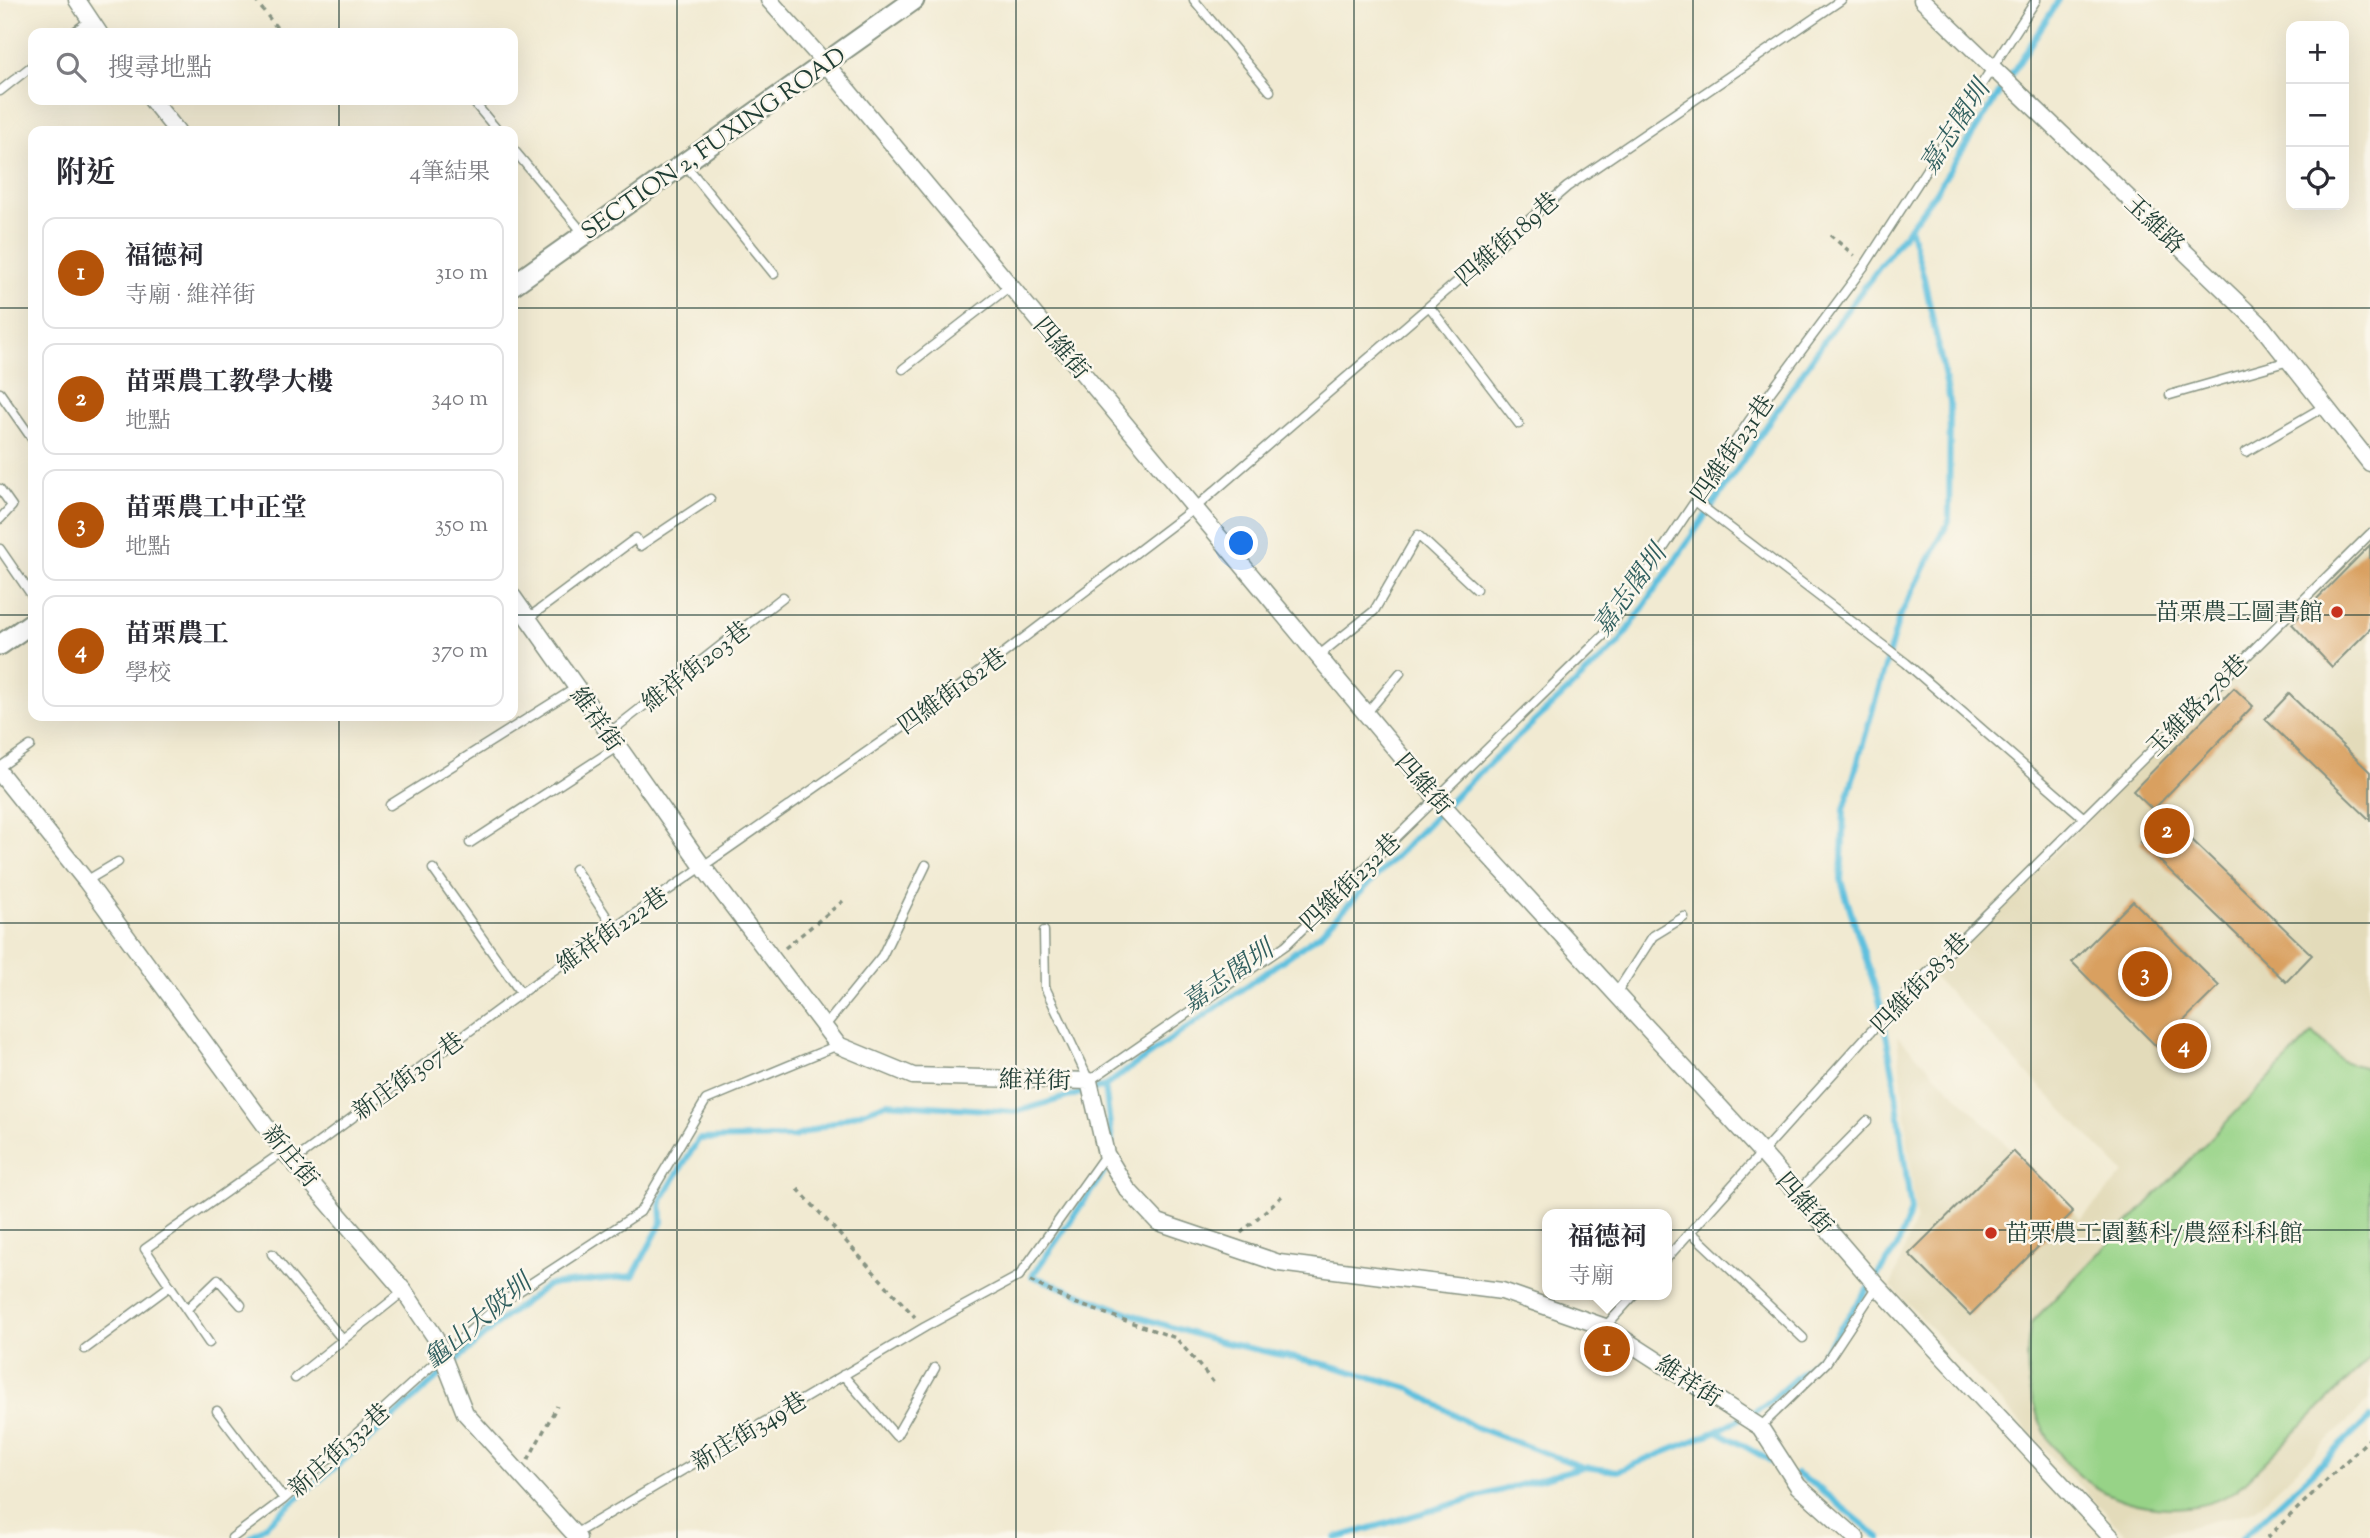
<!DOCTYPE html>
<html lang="zh-TW">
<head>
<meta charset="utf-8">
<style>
	:root { --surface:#fff; --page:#f7f7f7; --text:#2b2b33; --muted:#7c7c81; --line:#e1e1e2; --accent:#b45309 }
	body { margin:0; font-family:"Sorts Mill Goudy","Noto Serif TC",serif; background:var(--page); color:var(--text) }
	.controls { position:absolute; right:21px; top:21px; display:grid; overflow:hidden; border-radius:14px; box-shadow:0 7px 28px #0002 }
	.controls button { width:63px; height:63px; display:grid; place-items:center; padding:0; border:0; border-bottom:2px solid var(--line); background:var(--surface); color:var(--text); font:35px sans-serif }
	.you { position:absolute; left:1242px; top:544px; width:24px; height:24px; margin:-18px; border:5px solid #fff; border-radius:50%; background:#1a73e8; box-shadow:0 0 0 10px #1a73e833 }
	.badge { display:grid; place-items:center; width:46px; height:46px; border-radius:50%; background:var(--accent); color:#fff; font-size:23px; font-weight:700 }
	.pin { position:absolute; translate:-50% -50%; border:4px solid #fff; box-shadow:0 2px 7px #0006 }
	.popup { position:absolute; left:1542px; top:1209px; width:130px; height:91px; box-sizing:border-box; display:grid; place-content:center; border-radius:14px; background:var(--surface); filter:drop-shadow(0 2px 5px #0005); font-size:23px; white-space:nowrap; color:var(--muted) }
	.popup b { font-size:26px; color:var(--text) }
	.popup::after { content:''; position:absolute; left:50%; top:100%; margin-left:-14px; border:14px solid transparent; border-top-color:var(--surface) }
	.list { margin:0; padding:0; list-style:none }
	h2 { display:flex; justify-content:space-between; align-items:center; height:91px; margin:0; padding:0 28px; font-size:30px }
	h2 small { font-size:23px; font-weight:400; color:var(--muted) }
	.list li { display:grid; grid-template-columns:46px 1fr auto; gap:21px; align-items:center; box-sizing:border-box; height:112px; margin:0 14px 14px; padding:0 14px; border:2px solid var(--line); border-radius:14px }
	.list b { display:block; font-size:26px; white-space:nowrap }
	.list p { margin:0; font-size:23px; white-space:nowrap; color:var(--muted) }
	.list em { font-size:23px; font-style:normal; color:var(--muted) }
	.icon { flex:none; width:38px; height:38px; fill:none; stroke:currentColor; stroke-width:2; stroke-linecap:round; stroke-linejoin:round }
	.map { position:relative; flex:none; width:2370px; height:1538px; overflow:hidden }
	.search { position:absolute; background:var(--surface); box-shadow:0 7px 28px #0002; left:28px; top:28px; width:490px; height:77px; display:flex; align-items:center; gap:18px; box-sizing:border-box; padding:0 24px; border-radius:14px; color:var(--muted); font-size:26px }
	.panel { position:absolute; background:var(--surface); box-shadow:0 7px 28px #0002; left:28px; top:126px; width:490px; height:595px; border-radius:14px }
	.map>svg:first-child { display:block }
	.built { fill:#e3dbba }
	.green { fill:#97d387; stroke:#5b885e; stroke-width:2 }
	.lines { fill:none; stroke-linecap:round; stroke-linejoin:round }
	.stream { stroke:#5fc0de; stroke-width:6 }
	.building { fill:#d9a060 }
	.service-casing { stroke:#889483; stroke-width:11 }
	.minor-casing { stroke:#889483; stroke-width:19 }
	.tertiary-casing { stroke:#889483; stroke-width:23 }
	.path { stroke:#889483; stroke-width:3.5; stroke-dasharray:5 5; stroke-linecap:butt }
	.service { stroke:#fff; stroke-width:8 }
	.minor { stroke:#fff; stroke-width:16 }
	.tertiary { stroke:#fff; stroke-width:19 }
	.grid { fill:none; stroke:#1f3d34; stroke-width:2; stroke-opacity:0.55 }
	.poi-dot { fill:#c8321e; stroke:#fbf7ec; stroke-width:2.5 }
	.labels { text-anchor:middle; stroke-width:5; stroke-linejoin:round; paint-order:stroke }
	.street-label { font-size:24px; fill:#1f3d34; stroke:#fbf7ec }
	.poi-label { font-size:24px; fill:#1f3d34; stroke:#fbf7ec; text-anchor:end }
	.water-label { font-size:26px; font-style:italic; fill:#2f5e5e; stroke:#fbf7ec }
</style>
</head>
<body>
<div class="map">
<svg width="2370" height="1538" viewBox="0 0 2370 1538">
	<rect width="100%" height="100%" fill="#fbf7ec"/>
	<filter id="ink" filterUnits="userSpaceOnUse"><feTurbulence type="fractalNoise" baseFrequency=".0143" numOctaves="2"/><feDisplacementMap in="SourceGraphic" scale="14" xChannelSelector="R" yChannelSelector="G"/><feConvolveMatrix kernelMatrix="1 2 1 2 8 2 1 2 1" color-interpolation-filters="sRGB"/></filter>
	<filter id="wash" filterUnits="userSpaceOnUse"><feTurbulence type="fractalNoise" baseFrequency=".00686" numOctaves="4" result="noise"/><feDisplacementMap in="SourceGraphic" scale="28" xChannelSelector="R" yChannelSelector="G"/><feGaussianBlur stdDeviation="1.57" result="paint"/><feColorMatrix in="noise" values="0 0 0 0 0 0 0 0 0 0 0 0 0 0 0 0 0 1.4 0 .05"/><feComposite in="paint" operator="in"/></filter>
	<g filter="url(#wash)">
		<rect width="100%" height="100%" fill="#f1ead2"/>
		<path class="built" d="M2370,538V1400L2255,1510L2146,1538H2129L1891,1286L1916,1219L1897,1036L2081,1219L2124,1173L1932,975Z"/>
		<path class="green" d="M2313,1033L2342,1061L2370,1069V1358L2237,1490C2212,1506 2184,1510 2155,1507C2062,1496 2013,1410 2031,1323Z"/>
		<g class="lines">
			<path class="stream" d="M1105,1086L1112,1141L1110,1149
				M1107,1163L1105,1171L1032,1276L1145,1319L1217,1341L1332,1366L1409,1388L1475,1427L1583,1467L1618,1471L1717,1431L1766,1405L1823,1353L1897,1247L1911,1211L1894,1078L1881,1006L1841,881L1844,810L1899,618L1949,521L1950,402L1924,278L1910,227
				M1717,1431L1780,1466
				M1796,1474L1815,1485L1880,1538
				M250,1538L368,1440L505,1317L548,1285L633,1276L662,1222L661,1200L699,1139L794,1137L887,1103L1015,1112L1105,1086L1320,934L1460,791L1619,643L1826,338L1933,196L2059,0
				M1336,1538L1582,1467
				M2242,1538L2370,1418"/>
		</g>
		<g id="blocks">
			<path class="building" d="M2370,545V629L2332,667L2292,624Z
				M2234,688L2253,706L2153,810L2133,791Z
				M2289,694L2370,772V820L2265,719Z
				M2166,815L2312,955L2286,982L2140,842Z
				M2133,901L2219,986L2157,1047L2072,962Z
				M2013,1151L2073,1212L1970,1315L1909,1254Z"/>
		</g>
	</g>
	<g filter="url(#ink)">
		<use href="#blocks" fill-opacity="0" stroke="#889483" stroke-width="2"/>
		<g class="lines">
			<defs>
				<path id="service" d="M1194,0L1270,91
					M73,33L89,21
					M0,91L33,65
					M472,100L498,131
					M513,149L584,234
					M685,164L774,274
					M1429,306L1519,424
					M903,369L1010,286
					M0,393L33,440
					M2170,395L2289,361
					M2246,452L2325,406
					M0,489L12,506L0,519
					M1695,501L1906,663L2084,818
					M0,549L33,597
					M527,619L636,538L640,546L710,499
					M1318,656L1374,611L1418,535L1476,589
					M1365,715L1400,673
					M609,733L783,597
					M0,767L30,746
					M390,805L576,688
					M470,843L617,747
					M433,869L521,993
					M575,869L614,928
					M86,881L118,862
					M1044,931L1045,987L1089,1081L1286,945L1607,632L1749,421L1865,265L2036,0
					M1615,995L1653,936L1684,917
					M825,1026L882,956L926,865
					M295,1160L521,993L954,691L1196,507L1567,187L1841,0
					M1796,1193L1867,1121
					M1691,1232L1803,1338
					M272,1254L343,1340
					M1666,1259L1891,1009L2370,534
					M187,1309L218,1279L241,1305
					M1605,1327L1634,1295
					M209,1343L145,1249L284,1151
					M85,1349L170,1286
					M843,1375L896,1436L935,1368
					M295,1378L404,1291
					M217,1411L284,1499
					M1760,1427L1826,1363L1877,1286
					M573,1535L925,1327L1019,1276L1106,1154
					M232,1538L284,1499L501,1303L640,1212L706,1100L838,1045"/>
				<path id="minor" d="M77,0L99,33
					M769,0L825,63L1436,798L1763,1154L1877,1286L2112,1538
					M1922,0L2260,324L2370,463
					M152,100L177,131
					M513,597L703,867L838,1045L913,1076L1089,1081L1106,1154L1127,1189L1158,1222L1279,1263L1502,1291L1605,1327L1760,1427L1798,1486L1856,1538
					M0,773L86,881L284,1151L404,1291L435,1337L465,1413L578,1538"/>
				<path id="tertiary" d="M513,285L914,0
					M0,645L33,622"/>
			</defs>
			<use href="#service" class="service-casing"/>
			<use href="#minor" class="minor-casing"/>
			<use href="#tertiary" class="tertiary-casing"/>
			<path class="path" d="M255,0L281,33
				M1830,235L1855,256
				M785,948L843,901
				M798,1189L915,1317
				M1241,1233L1283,1195
				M1030,1281L1072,1302L1176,1338L1214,1383
				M528,1460L557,1406
				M2267,1538L2370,1438"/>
			<use href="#service" class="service"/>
			<use href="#minor" class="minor"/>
			<use href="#tertiary" class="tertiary"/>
		</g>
	</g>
	<path class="grid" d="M339,0V33M677,0V1538M1016,0V1538M1354,0V1538M1693,0V1538M2031,0V1538M339,100V131M0,308H33M513,308H2370M0,615H33M513,615H2370M339,716V1538M0,923H2370M0,1230H2370"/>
	<g class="poi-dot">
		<circle cx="2337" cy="612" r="7"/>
		<circle cx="1991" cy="1233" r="7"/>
	</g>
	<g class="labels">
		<g class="street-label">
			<text transform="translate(713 143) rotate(-35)" y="8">SECTION 2, FUXING ROAD</text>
			<text transform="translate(2155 224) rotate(44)" y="8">玉維路</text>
			<text transform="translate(1507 239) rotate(-41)" y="8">四維街189巷</text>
			<text transform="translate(1062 348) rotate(50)" y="8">四維街</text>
			<text transform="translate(1732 449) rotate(-55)" y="8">四維街231巷</text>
			<text transform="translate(696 666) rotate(-38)" y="8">維祥街203巷</text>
			<text transform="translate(952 691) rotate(-36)" y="8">四維街182巷</text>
			<text transform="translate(2197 705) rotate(-45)" y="8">玉維路278巷</text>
			<text transform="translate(597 719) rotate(55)" y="8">維祥街</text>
			<text transform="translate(1424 784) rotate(49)" y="8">四維街</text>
			<text transform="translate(1350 882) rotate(-44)" y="8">四維街232巷</text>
			<text transform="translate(612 930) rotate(-35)" y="8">維祥街222巷</text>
			<text transform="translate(1920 983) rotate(-46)" y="8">四維街283巷</text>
			<text transform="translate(408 1076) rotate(-36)" y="8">新庄街307巷</text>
			<text transform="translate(1035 1080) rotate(1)" y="8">維祥街</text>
			<text transform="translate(291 1156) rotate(50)" y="8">新庄街</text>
			<text transform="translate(1805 1203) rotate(49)" y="8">四維街</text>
			<text transform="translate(1689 1381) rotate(33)" y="8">維祥街</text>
			<text transform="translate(749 1431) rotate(-31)" y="8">新庄街349巷</text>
			<text transform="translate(339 1450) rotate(-42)" y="8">新庄街332巷</text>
		</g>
		<g class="poi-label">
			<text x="2323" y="620">苗栗農工圖書館</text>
			<text x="2005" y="1241" text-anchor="start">苗栗農工園藝科/農經科科館</text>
		</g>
		<g class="water-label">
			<text transform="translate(1954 127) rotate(-57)" y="9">嘉志閣圳</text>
			<text transform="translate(1629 590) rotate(-54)" y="9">嘉志閣圳</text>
			<text transform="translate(1227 976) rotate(-35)" y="9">嘉志閣圳</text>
			<text transform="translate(477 1321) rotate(-40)" y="9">龜山大陂圳</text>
		</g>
	</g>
</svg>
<div class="controls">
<button>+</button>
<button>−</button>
<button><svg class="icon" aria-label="locate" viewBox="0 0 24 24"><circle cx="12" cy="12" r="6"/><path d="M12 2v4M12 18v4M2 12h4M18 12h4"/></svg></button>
</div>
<div class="you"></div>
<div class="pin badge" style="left:1607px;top:1349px">1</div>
<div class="popup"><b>福德祠</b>寺廟</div>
<div class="pin badge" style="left:2167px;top:831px">2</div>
<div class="pin badge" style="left:2145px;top:974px">3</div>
<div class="pin badge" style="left:2184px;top:1046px">4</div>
<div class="search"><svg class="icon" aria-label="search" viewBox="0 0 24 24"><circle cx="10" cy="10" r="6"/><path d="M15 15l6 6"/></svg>搜尋地點</div>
<section class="panel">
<h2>附近<small>4筆結果</small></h2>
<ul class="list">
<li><span class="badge">1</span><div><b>福德祠</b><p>寺廟 · 維祥街</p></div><em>310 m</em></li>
<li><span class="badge">2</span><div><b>苗栗農工教學大樓</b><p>地點</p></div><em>340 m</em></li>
<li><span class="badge">3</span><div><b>苗栗農工中正堂</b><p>地點</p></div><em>350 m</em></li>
<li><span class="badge">4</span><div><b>苗栗農工</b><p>學校</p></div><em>370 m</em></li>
</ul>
</section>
</div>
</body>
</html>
